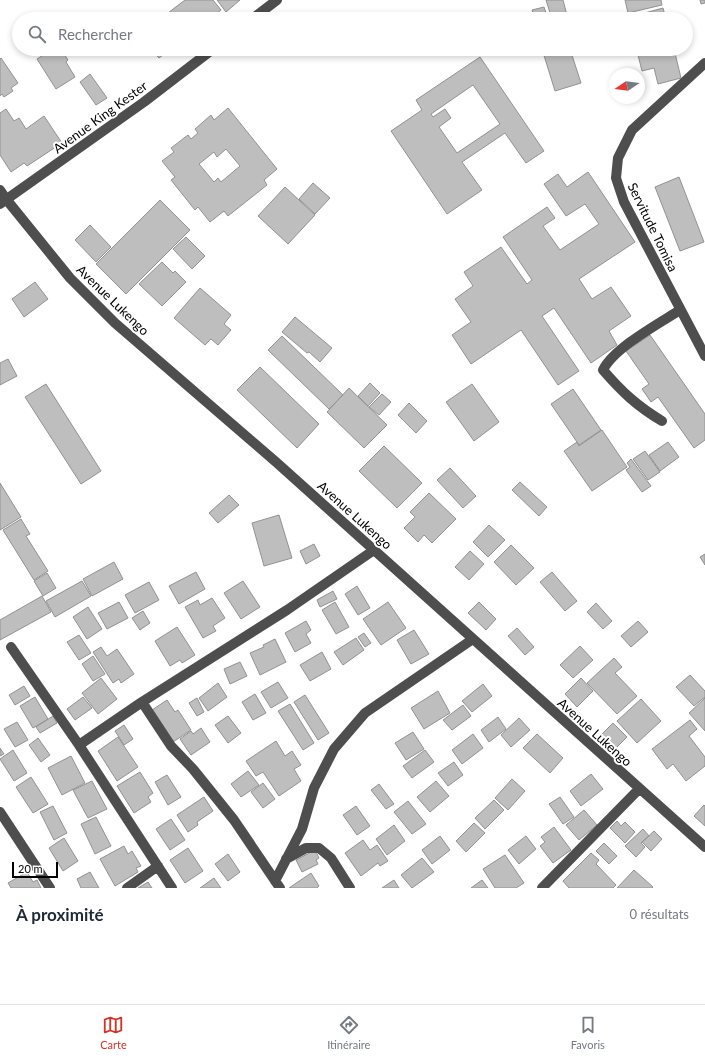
<!DOCTYPE html>
<html lang="fr">
<head>
<meta charset="utf-8">
<style>
	:root { --surface:#fff; --page:#f6f6f7; --text:#1f2937; --muted:#747a83; --line:#e0e1e3; --accent:#d93025 }
	body { margin:0; font-family:Lato,sans-serif; background:var(--page); color:var(--text) }
	.compass { position:absolute; left:609px; top:68px; width:36px; height:36px; border-radius:50%; background:var(--surface); box-shadow:0 2px 6px #0003; rotate:257deg }
	.scale { position:absolute; left:12px; bottom:10px; width:46px; box-sizing:border-box; padding-left:4px; border:2px solid #000; border-top:0; font-size:11px; line-height:14px; white-space:nowrap; color:#000; -webkit-text-stroke:3px #fff; paint-order:stroke }
	.list { margin:0; padding:0; list-style:none }
	h2 { display:flex; justify-content:space-between; align-items:center; height:52px; margin:0; padding:0 16px; font-size:17px }
	h2 small { font-size:13px; font-weight:400; color:var(--muted) }
	.icon { flex:none; width:22px; height:22px; fill:none; stroke:currentColor; stroke-width:2; stroke-linecap:round; stroke-linejoin:round }
	.map { position:relative; flex:none; width:705px; height:888px; overflow:hidden }
	.search { position:absolute; background:var(--surface); box-shadow:0 2px 6px #0003; left:12px; right:12px; top:12px; height:44px; display:flex; align-items:center; gap:10px; box-sizing:border-box; padding:0 14px; border-radius:22px; color:var(--muted); font-size:15px }
	.sheet { height:116px; background:var(--surface) }
	nav { display:flex; justify-content:space-around; align-items:center; box-sizing:border-box; height:56px; border-top:1px solid var(--line); background:var(--surface); font-size:11px; color:var(--muted) }
	nav a { display:grid; justify-items:center; gap:2px }
	nav .on { color:var(--accent) }
	.map>svg:first-child { display:block }
	.building { fill:#bebebe; stroke:#929292; fill-rule:evenodd }
	.lines { fill:none; stroke-linecap:round; stroke-linejoin:round }
	.minor { stroke:#4e4e4e; stroke-width:10 }
	.labels { text-anchor:middle; stroke-width:4; stroke-linejoin:round; paint-order:stroke }
	.street-label { font-size:13px; fill:#000; stroke:#fff }
</style>
</head>
<body>
<div class="map">
<svg width="705" height="888" viewBox="0 0 705 888">
	<rect width="100%" height="100%" fill="#fff"/>
	<path class="building" d="M185,0H213L221,10L209,19H160Z
		M217,0H240L226,12Z
		M546,0H563L568,19H552Z
		M625,0H661L662,5L628,13Z
		M700,0H705V3L701,4Z
		M544,7L548,19H535L532,10Z
		M663,8L666,19H642L641,14Z
		M53,49H61L68,60L66,62L75,77L56,89L37,59Z
		M140,49H150L144,54Z
		M151,49H171L159,58Z
		M542,49H570L581,83L555,91Z
		M650,49H674L681,78L658,84L654,68L642,71L638,55L650,52Z
		M480,57L544,151L526,163L505,133L462,162L482,190L447,214L391,131L422,110L416,100ZM473,85L500,124L457,153L439,127L451,118L445,109L433,117L431,114Z
		M1,58L18,83L11,88L13,91L4,97L2,94L0,96V59Z
		M90,74L107,98L96,105L80,82Z
		M228,108L277,169L264,180L267,185L228,216L224,211L210,222L198,207L195,210L171,180L175,177L162,161L174,152L171,148L188,135L191,139L198,133L195,129L211,115L214,120ZM226,149L240,166L221,182L218,178L214,182L199,164L214,152L217,157Z
		M6,109L14,121L19,118L26,129L44,116L62,143L27,166L24,163L11,172L0,155V113Z
		M588,172L635,242L579,279L592,299L611,287L631,316L609,331L617,345L591,363L554,308L542,316L579,371L558,385L521,330L471,364L452,335L471,322L455,299L473,286L464,272L501,247L527,284L532,280L503,237L547,207L555,218L543,226L560,250L599,224L585,204L566,216L544,184L558,174L567,187Z
		M679,177L704,242L680,251L655,187Z
		M313,183L330,198L315,214L299,199Z
		M285,187L315,215L288,244L258,216Z
		M160,200L190,230L126,294L96,264Z
		M90,225L111,247L96,262L75,240Z
		M186,237L205,256L192,269L173,249Z
		M162,262L173,273L175,271L186,282L162,306L139,284Z
		M35,282L48,299L24,317L12,299Z
		M200,288L231,315L224,324L231,330L218,345L211,339L205,345L174,318Z
		M295,317L332,348L320,362L309,352L307,353L282,332Z
		M650,335L705,414V440L694,448L658,397L651,402L642,389L649,384L626,351Z
		M282,336L343,395L329,409L268,350Z
		M8,359L17,376L0,385V363Z
		M260,367L319,424L297,448L237,390Z
		M370,383L380,393L368,406L358,396Z
		M46,384L101,471L81,484L25,397Z
		M472,384L499,422L474,441L446,402Z
		M349,388L387,425L364,448L327,412Z
		M573,389L601,430L579,445L551,404Z
		M382,394L391,402L379,415L369,407Z
		M409,403L427,421L416,433L398,415Z
		M602,430L627,467L592,491L564,451L577,442L579,446Z
		M668,442L679,457L660,471L649,455Z
		M384,446L422,483L397,508L359,471Z
		M645,451L660,472L648,480L633,459Z
		M631,459L651,486L642,492L626,470L630,467L627,463Z
		M450,468L476,496L463,508L437,480Z
		M520,482L547,507L539,516L512,490Z
		M0,483L21,517L0,530Z
		M429,493L456,519L432,543L424,535L418,542L404,528L415,517L410,512Z
		M229,495L239,505L218,523L209,513Z
		M279,515L292,558L264,566L252,523Z
		M21,519L30,534L26,536L48,571L34,580L3,530Z
		M489,525L505,540L488,557L473,542Z
		M314,544L320,556L306,564L300,551Z
		M511,545L534,568L516,585L494,562Z
		M470,551L484,564L469,580L455,567Z
		M705,554V565L700,557Z
		M114,562L123,579L92,596L83,579Z
		M196,572L205,589L179,604L169,586Z
		M552,572L577,601L565,611L540,582Z
		M47,573L56,588L43,596L34,581Z
		M82,581L91,596L55,617L46,601Z
		M243,581L260,607L241,619L224,593Z
		M149,582L159,600L135,613L125,595Z
		M357,586L370,608L358,615L345,594Z
		M333,591L337,599L320,607L317,600Z
		M42,596L51,612L0,640V620Z
		M212,598L225,618L213,626L216,631L203,638L185,607L198,600L200,605Z
		M119,602L128,618L107,629L98,613Z
		M335,602L349,627L336,634L322,610Z
		M388,602L406,628L381,645L363,619Z
		M479,602L496,619L486,630L468,613Z
		M596,603L612,621L603,629L587,612Z
		M88,607L102,629L87,639L73,617Z
		M143,611L150,623L140,630L132,618Z
		M306,621L311,630L306,634L311,643L295,652L285,633Z
		M638,621L648,632L631,647L621,636Z
		M177,627L195,655L182,663L180,660L170,666L155,641Z
		M517,628L534,647L525,655L508,636Z
		M414,630L429,654L411,664L397,640Z
		M364,633L371,643L365,647L358,637Z
		M79,635L91,653L79,660L67,642Z
		M356,638L364,650L343,665L334,652Z
		M275,639L286,662L260,675L250,653L264,647L263,645Z
		M580,646L593,660L573,678L560,665Z
		M101,647L107,656L117,649L134,674L121,683L119,679L113,683L93,652Z
		M322,652L331,669L310,681L300,665Z
		M93,656L105,674L93,681L82,664Z
		M614,658L622,667L615,673L637,696L617,714L587,683Z
		M240,662L247,676L230,684L224,669Z
		M690,675L705,691V697L694,706L676,687Z
		M101,678L117,699L98,714L82,693Z
		M581,678L593,691L577,707L565,694Z
		M278,682L288,698L271,708L261,692Z
		M218,683L227,697L208,711L199,698Z
		M483,684L492,696L472,712L462,701Z
		M24,686L30,696L15,705L9,695Z
		M438,691L450,713L424,729L411,708Z
		M255,694L266,713L253,720L242,702Z
		M305,695L329,733L318,740L294,702Z
		M35,697L48,719L33,728L20,706Z
		M83,697L92,708L75,720L67,709Z
		M197,698L204,712L197,716L189,703Z
		M705,698V731L689,713Z
		M641,699L661,721L637,743L617,721Z
		M167,700L175,712L178,710L191,730L173,742L152,710Z
		M290,704L314,743L303,750L278,711Z
		M463,705L471,716L452,730L443,720Z
		M53,716L57,723L40,733L36,727Z
		M228,716L241,733L228,743L215,725Z
		M498,717L506,729L489,742L481,730Z
		M519,718L530,730L511,747L501,735Z
		M690,720L697,729L689,736L705,757V766L686,781L673,764L667,769L652,749Z
		M17,722L28,740L15,747L4,729Z
		M613,723L627,737L615,749L601,735Z
		M124,725L133,739L124,745L115,731Z
		M201,728L210,742L191,755L180,739L191,731L193,734Z
		M413,732L424,749L406,760L395,743Z
		M473,734L483,748L462,764L452,750Z
		M537,734L563,758L550,773L523,748Z
		M118,737L138,767L117,781L98,751Z
		M38,738L50,755L41,762L29,745Z
		M276,741L285,756L292,751L301,765L294,769L301,781L279,796L263,772L256,776L246,761Z
		M0,748L4,754L0,756Z
		M13,750L27,773L14,781L0,759Z
		M425,750L434,762L412,778L403,766Z
		M71,756L85,783L62,795L48,768Z
		M454,762L463,775L448,786L438,773Z
		M248,771L259,785L241,797L231,784Z
		M140,772L153,793L148,797L151,802L134,813L117,786Z
		M591,774L603,789L581,806L570,791Z
		M167,775L181,797L168,805L155,782Z
		M31,777L48,804L33,813L16,787Z
		M512,779L525,791L508,810L495,798Z
		M92,781L107,809L88,818L73,790Z
		M436,781L449,796L430,812L417,797Z
		M263,783L275,799L263,808L251,792Z
		M379,784L394,804L386,809L371,790Z
		M204,797L213,811L197,822L198,825L188,832L177,815Z
		M560,797L574,817L563,824L549,804Z
		M494,800L504,810L485,829L475,818Z
		M408,801L426,824L412,834L394,812Z
		M704,805L705,806V826L694,816Z
		M53,806L67,833L54,840L40,812Z
		M356,806L370,826L357,835L343,815Z
		M584,810L597,825L579,840L566,825Z
		M96,817L111,846L95,854L81,824Z
		M171,819L185,840L170,850L156,829Z
		M617,821L621,826L625,822L635,832L625,843L610,828Z
		M474,823L485,833L466,852L456,841Z
		M394,825L405,841L387,855L376,839Z
		M554,827L571,850L553,863L540,846L545,842L541,837Z
		M643,829L649,836L641,843L645,847L636,857L625,846Z
		M654,831L662,839L651,851L642,842Z
		M440,836L450,850L432,864L422,850Z
		M526,836L536,849L519,864L508,850Z
		M64,838L78,861L63,871L49,848Z
		M363,840L370,850L377,845L388,861L380,866L378,863L361,876L345,853Z
		M604,843L617,856L609,864L596,851Z
		M124,846L128,854L132,851L141,866L136,868L138,872L115,886L100,859Z
		M188,848L203,871L185,883L170,860Z
		M315,850L319,858L316,860L318,864L302,872L296,860Z
		M591,853L599,860L596,864L616,885L613,888H569L563,881Z
		M228,854L240,872L228,881L215,864Z
		M505,855L524,883L516,888H495L483,869Z
		M422,858L434,872L412,888L401,875Z
		M634,870L653,887L652,888H617Z
		M27,872L33,882L37,880L41,888H11L8,883Z
		M90,872L99,888H81L77,879Z
		M311,873L319,886L317,888H289Z
		M214,878L221,888H200Z
		M394,880L399,888H382Z
		M482,880L488,888H471Z
		M148,882L152,888H138Z"/>
	<g class="lines">
		<path class="minor" d="M252,19L277,0
			M705,63L632,130L618,158L616,178L624,202L705,356
			M0,190L6,199L70,278L115,323L276,462L705,847
			M0,204L144,102L213,49
			M662,421C637,406 622,392 603,370C614,348 658,324 680,310
			M11,647L79,745L172,888
			M142,702L171,746L193,769L234,820L280,888
			M79,745L142,702L287,610L374,550
			M0,812L50,888
			M286,859L306,848H319L331,858L350,888
			M275,881L302,829L314,788L334,749L365,713L473,639
			M127,888L158,866
			M542,888L639,789"/>
	</g>
	<g class="labels">
		<g class="street-label">
			<text transform="translate(100 117) rotate(-36)" y="5">Avenue King Kester</text>
			<text transform="translate(653 227) rotate(64)" y="5">Servitude Tomisa</text>
			<text transform="translate(113 300) rotate(44)" y="5">Avenue Lukengo</text>
			<text transform="translate(355 515) rotate(42)" y="5">Avenue Lukengo</text>
			<text transform="translate(595 732) rotate(42)" y="5">Avenue Lukengo</text>
		</g>
	</g>
</svg>
<svg class="compass" viewBox="-18 -18 36 36"><path d="M0-13l5 13h-10z" fill="#e53935"/><path d="M0 13l5-13h-10z" fill="#747a83"/></svg>
<div class="scale">20 m</div>
<div class="search"><svg class="icon" aria-label="search" viewBox="0 0 24 24"><circle cx="10" cy="10" r="6"/><path d="M15 15l6 6"/></svg>Rechercher</div>
</div>
<section class="sheet">
<h2>À proximité<small>0 résultats</small></h2>
<ul class="list">
</ul>
</section>
<nav>
<a class="on"><svg class="icon" aria-label="map" viewBox="0 0 24 24"><path d="M3 6l6-2 6 2 6-2v14l-6 2-6-2-6 2zM9 4v14M15 6v14"/></svg>Carte</a>
<a><svg class="icon" aria-label="directions" viewBox="0 0 24 24"><path d="M12 3l9 9-9 9-9-9zM9 14v-3h6M13 9l2 2-2 2"/></svg>Itinéraire</a>
<a><svg class="icon" aria-label="saved" viewBox="0 0 24 24"><path d="M7 4h10v16l-5-4-5 4z"/></svg>Favoris</a>
</nav>
</body>
</html>
